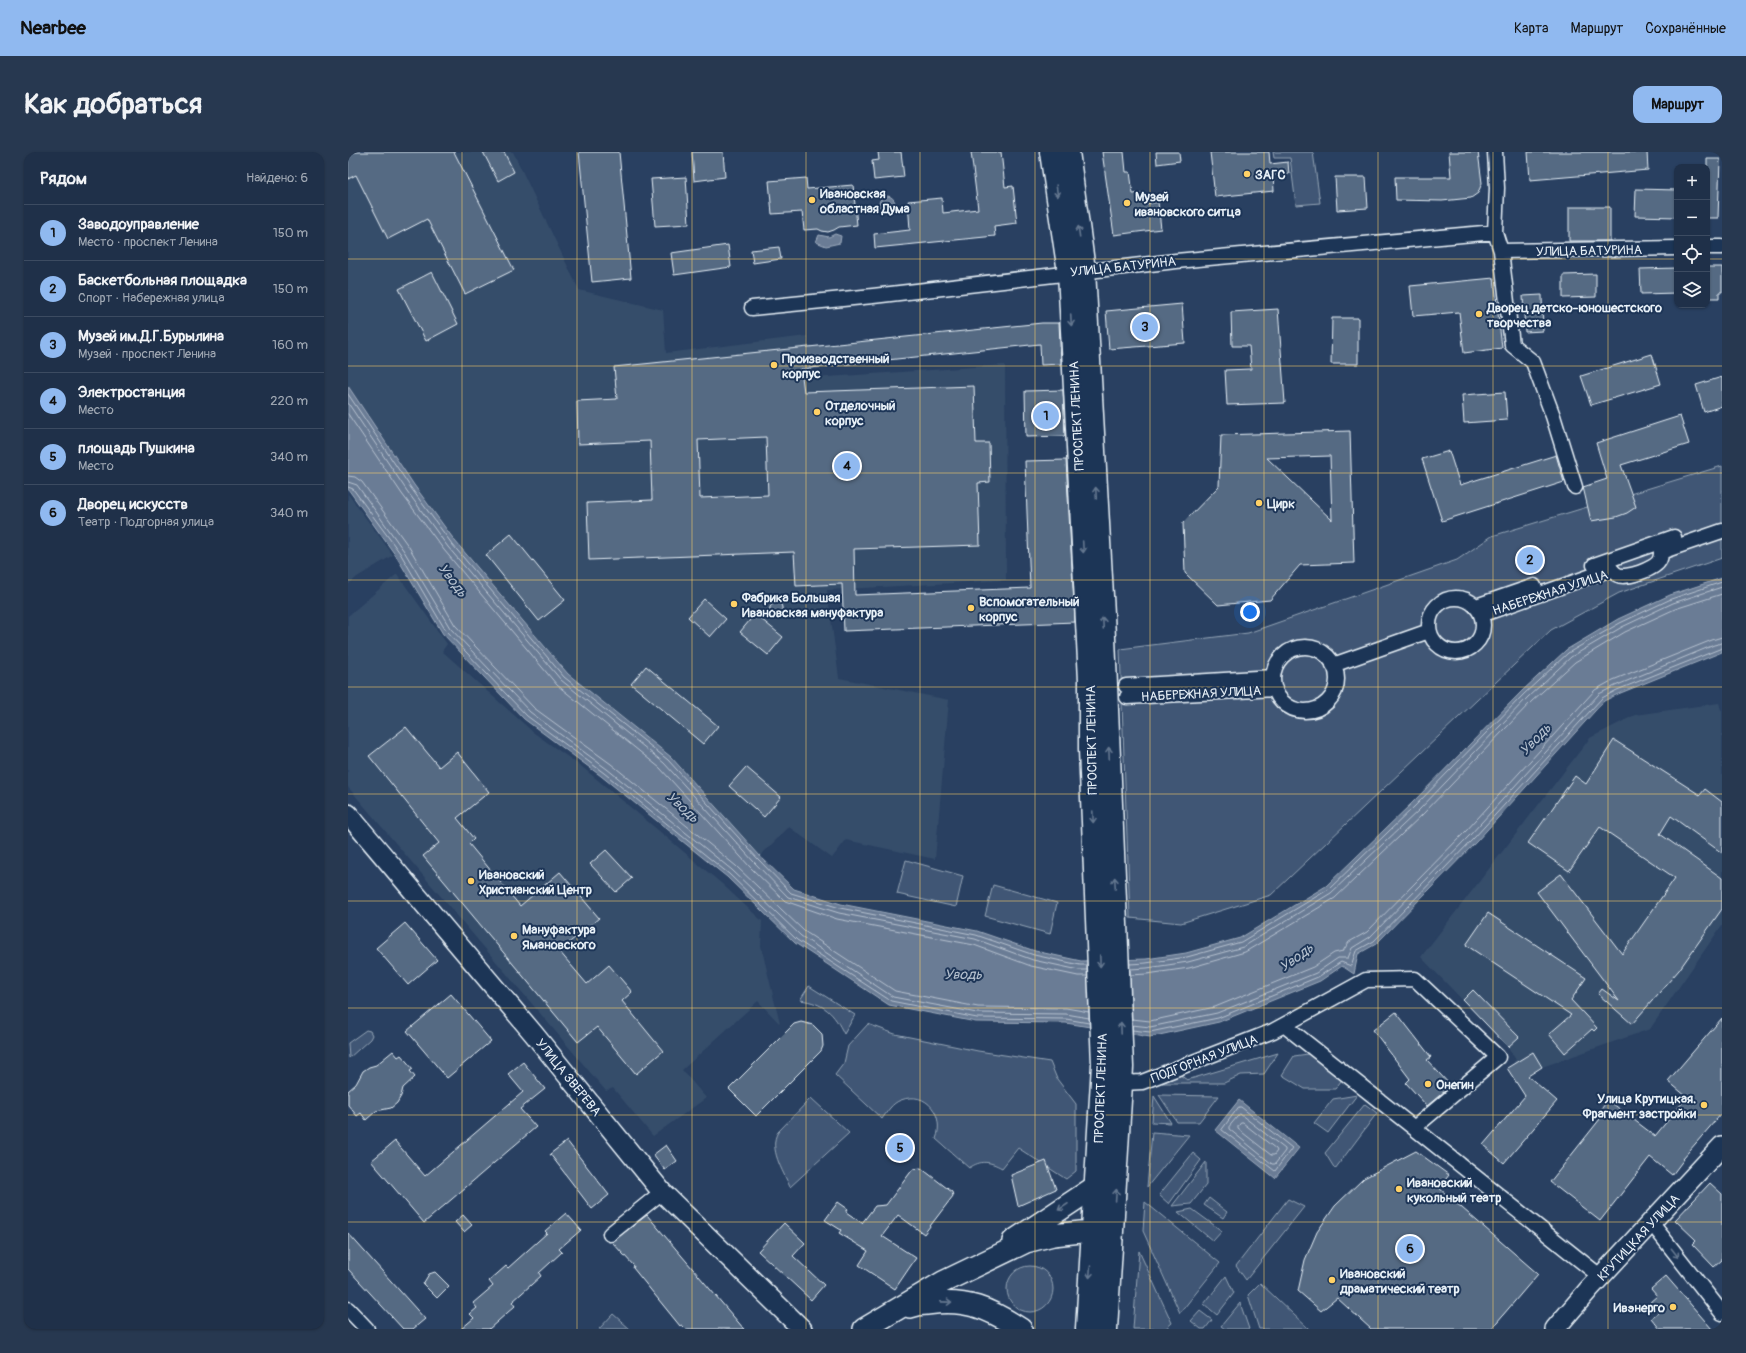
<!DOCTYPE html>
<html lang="ru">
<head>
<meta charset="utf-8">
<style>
	:root { --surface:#1f3049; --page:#273850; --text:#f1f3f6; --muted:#a1a9b4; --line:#3c4b61; --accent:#90b9f0 }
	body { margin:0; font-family:Pangolin,sans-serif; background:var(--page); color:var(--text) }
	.controls { position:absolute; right:12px; top:12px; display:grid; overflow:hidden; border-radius:8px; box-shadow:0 1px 3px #0004 }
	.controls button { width:36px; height:36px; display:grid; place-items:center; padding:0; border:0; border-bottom:1px solid var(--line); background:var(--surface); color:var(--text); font:20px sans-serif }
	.you { position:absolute; left:902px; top:460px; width:14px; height:14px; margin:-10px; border:3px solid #fff; border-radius:50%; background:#1a73e8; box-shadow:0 0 0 6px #1a73e833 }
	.badge { display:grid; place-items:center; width:26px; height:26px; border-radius:50%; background:var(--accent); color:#111; font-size:13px; font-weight:700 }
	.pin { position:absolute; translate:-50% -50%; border:2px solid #fff; box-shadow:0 1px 4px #0006 }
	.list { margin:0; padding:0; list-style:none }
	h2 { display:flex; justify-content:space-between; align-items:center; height:52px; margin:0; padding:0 16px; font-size:17px }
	h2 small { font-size:13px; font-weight:400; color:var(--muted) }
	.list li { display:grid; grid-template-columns:26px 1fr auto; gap:12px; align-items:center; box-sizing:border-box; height:56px; padding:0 16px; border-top:1px solid var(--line) }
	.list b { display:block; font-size:15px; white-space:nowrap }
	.list p { margin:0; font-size:13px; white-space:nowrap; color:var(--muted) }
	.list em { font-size:13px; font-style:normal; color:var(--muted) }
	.icon { flex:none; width:22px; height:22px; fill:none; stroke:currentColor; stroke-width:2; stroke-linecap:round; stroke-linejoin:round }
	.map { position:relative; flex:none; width:1374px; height:1177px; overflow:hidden; border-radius:12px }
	header { display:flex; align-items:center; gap:24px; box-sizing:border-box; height:56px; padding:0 20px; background:var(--accent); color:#111 }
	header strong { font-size:19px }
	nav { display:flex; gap:22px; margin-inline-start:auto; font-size:14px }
	.intro { display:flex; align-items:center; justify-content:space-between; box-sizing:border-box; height:96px; padding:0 24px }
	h1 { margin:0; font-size:28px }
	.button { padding:10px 18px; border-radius:12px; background:var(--accent); color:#111; font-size:14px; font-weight:700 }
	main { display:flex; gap:24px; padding:0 24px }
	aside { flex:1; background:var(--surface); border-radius:12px; box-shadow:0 1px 3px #0004 }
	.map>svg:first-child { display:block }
	.built { fill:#364d6b }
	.green { fill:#415774; stroke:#94a4b6 }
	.water { fill:#6b7c95; stroke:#9dabbd }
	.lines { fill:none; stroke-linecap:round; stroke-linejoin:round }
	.shore { stroke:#b6c2d0; stroke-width:1 }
	.building { fill:#556a83; stroke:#e8f1f8; fill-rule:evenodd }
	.street-casing { stroke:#e8f1f8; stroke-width:17 }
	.secondary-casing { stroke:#e8f1f8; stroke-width:22 }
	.primary-casing { stroke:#e8f1f8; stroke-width:24 }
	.highway-casing { stroke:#e8f1f8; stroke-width:25 }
	.street { stroke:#1d3557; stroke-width:14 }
	.secondary { stroke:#1d3557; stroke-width:19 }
	.primary { stroke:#1d3557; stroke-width:21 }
	.highway { stroke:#1d3557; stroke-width:22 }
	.oneway { stroke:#64778f }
	.grid { fill:none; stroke:#ffd166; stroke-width:1; stroke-opacity:0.55 }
	.poi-dot { fill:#ffd166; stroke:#1d3557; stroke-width:1.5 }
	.labels { text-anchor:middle; stroke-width:4; stroke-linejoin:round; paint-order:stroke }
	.poi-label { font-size:13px; font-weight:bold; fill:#e8f1f8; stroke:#1d3557; text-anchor:start }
	.street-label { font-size:13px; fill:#e8f1f8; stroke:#1d3557 }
	.water-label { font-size:14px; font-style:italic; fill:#b6c2d0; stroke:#1d3557 }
</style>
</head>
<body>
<header>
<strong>Nearbee</strong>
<nav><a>Карта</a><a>Маршрут</a><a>Сохранённые</a></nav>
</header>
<div class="intro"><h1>Как добраться</h1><a class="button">Маршрут</a></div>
<main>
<aside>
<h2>Рядом<small>Найдено: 6</small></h2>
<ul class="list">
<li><span class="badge">1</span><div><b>Заводоуправление</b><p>Место · проспект Ленина</p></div><em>150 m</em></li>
<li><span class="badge">2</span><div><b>Баскетбольная площадка</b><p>Спорт · Набережная улица</p></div><em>150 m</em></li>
<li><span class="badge">3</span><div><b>Музей им.Д.Г.Бурылина</b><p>Музей · проспект Ленина</p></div><em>160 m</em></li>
<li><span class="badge">4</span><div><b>Электростанция</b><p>Место</p></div><em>220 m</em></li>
<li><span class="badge">5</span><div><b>площадь Пушкина</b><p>Место</p></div><em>340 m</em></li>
<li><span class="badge">6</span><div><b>Дворец искусств</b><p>Театр · Подгорная улица</p></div><em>340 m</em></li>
</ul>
</aside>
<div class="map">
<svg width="1374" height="1177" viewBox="0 0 1374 1177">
	<rect width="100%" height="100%" fill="#294061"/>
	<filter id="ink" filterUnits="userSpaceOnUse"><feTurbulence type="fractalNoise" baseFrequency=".025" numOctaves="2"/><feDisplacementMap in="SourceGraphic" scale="8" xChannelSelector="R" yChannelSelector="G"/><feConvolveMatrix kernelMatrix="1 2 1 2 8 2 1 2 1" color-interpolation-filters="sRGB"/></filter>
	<g filter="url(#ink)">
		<path class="built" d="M0,0H165L231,138L315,158L318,201L459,184L465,226L657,213L658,428L479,438L491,526L601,548L587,707L498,688L484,706L441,675L412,704L323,605L220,522L107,389L66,333L0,234Z
			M0,342L45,403L9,425L0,433Z
			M49,422L99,492L94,499L186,581L234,615L311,679L374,732L414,769L413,794L432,872L410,849L334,918L358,946L305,984L265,936L258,939L0,635V464Z
			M1371,551L1373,558H1374V773L1302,877L1194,915L1169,931L1166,909L1168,908L1160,895L1073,805L1242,586L1287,563Z"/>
		<path class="green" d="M925,0H965L972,51L948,53L942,6H926Z
			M1374,314V406L1271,441L1203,478L923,743L833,771L782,766L772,497L900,481L1109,408L1144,384Z
			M558,708L615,724L608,755L549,742Z
			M645,733L709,751L702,782L637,764Z
			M461,834L507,863L496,882C486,861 476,851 452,848Z
			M520,872L547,882L630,899L702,910L709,927L728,952V1019L718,1027L670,996L654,1016C641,1009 633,1008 621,1016L588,987C597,964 579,938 553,948C544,951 539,960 534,967L487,923L496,911L500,894Z
			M18,878L22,879L24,883L22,887L1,906L0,891Z
			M930,901L916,922L893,923L876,931H814L832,923L839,928Z
			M967,901L996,925L987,937H957L934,923L946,904Z
			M811,943L871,944L851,970H829Z
			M1009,943L980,981L966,971L985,947Z
			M806,944L823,971L804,970Z
			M463,946L501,981L442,1035C435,1019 420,996 430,980Z
			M1017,952L1029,961L987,1017L977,1001Z
			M804,980L841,983L799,1035Z
			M845,1001L853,1008L821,1052L811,1043Z
			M858,1010V1033L843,1052L824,1054Z
			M861,1046L879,1060L875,1066L856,1053Z
			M940,1047L956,1055L898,1128L888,1114Z
			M797,1050L872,1111L832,1161L795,1079Z
			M844,1057L874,1079L865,1089L830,1060Z
			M791,1099L824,1171L817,1177H785Z
			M659 1137a23 23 0 1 1 46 0a23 23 0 1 1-46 0Z
			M878,1124L886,1141L869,1163L856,1152Z
			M912,1131L961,1177H911L900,1143Z
			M892,1151L901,1177H877L873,1174Z
			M852,1159L864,1168L857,1177H853L843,1169Z
			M265,1162L282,1177H251Z"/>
		<path class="water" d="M531 52a8 8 0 1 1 16 0a8 8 0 1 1-16 0Z
			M487,82L493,84L492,91L478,94L468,90L471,83L481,85Z
			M0,234L66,333L107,389L220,522L323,605L412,704L446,737L493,752L629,779L687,799L733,809L798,807L838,801L892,786L978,734L1064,651L1174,539L1218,498L1270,467L1322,443L1374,426V500L1270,542L1256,549L1129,689L1028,792L1010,802L1006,822L994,814L972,829L871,870L802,885L718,871L628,870L541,853L447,791L379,725L253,624L176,567L95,482L48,404L0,337Z
			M891,948L951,996L927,1026L867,978Z"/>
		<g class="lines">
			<path class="shore" d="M0,242L63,336L104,392L216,525L320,608L410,707L443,741L492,756L628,783L686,803L732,813H739
				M0,251L59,339L100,395L213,528L316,611L406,710L440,745L491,761L627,787L685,808L731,818H739
				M0,262L54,342L96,398L209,533L312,616L402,715L437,749L489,767L626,793L683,814L730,824H739
				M0,324L7,325L14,330L61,395L107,473L186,556L263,612L388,714L456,779L547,839L630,855L718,856L741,860
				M0,330L9,333L56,399L102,476L182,560L259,617L384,718L453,784L545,845L629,861L718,862L741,866
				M0,335L5,337L52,401L98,479L179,564L256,621L381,722L449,788L543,849L629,866L718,867L741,871
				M782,812L798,811L839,805L893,790L981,737L1067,654L1176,542L1220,501L1272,471L1323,447L1374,430
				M782,817L799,816L840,810L895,795L983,741L1071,658L1180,545L1223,505L1274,475L1325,451L1374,435
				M782,823L799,822L841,816L897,800L987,746L1075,662L1184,549L1227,510L1277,480L1327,457L1374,442
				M784,867L802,869L867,855L965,815L986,801L995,799L1001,790L1019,780L1118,679L1247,538L1265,528L1364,488L1374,485
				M784,873L802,875L869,861L968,821L990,806H1000L1004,796L1022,785L1122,683L1251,542L1267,534L1366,493L1374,491
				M784,878L802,880L870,866L970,825L993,810L1003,814L1008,799L1026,789L1126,686L1254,546L1269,538L1374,496
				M891,955H893L944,996L927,1019L874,978Z
				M892,962L937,997V999L927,1012H924L881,977V975Z
				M893,971H895L928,997L929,999L926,1003H923L890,977V975Z"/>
		</g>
		<path class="building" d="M0,0H106L166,118L117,142L79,67L40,87L8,23L0,27Z
			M135,0H156L166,20L150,29Z
			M231,0H271L283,126L244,130Z
			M344,0H375L377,25L346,29Z
			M530,0H553L556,25L526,28L524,9L531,8Z
			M623,0H653L657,35L665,34L669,71L646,74L647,84L527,96L526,82L562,78L560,49L594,46L595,61L630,57Z
			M754,0H776L778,20H782L785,42L796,41L797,52L810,50L813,77L766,83Z
			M808,0H831L832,9L809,12Z
			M862,0H921L922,12L940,10L941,22L925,23L926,39L867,45Z
			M1101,0H1130L1134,31L1130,41L1123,46L1094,49L1048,48L1047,25H1103Z
			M1180,0H1299L1300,18L1182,28Z
			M1359,7H1372L1370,66H1359Z
			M338,25L341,72L307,74L303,27Z
			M987,25H1018L1020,56L989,58Z
			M458,26L459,37L505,33L509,73L491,75L486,78L480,80L474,79L470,77L456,78L454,60L424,62L421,29Z
			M1288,37L1329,38V65L1287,64Z
			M1221,55H1262V89H1221Z
			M380,93L383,115L326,123L323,101Z
			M431,95L433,107L405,111L403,98Z
			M1359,115H1374V140H1371V146H1359Z
			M1329,116V141L1293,142L1292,117Z
			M84,120L110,172L78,189L51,137Z
			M1248,122V145L1215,146V123Z
			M1146,126L1154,196L1116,201L1111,160L1065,164L1062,134Z
			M1194,143L1195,179L1177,180L1175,144Z
			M834,152L837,191L761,197L758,159Z
			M930,157L937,251L879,253L877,218L903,217L901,194H884L883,160Z
			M984,166H1010V212H983Z
			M694,171H711L713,212L693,213L692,192L453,217L456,240L626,234L628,291H641L642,330L630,331L632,393L506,397L507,443L682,436L677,309L718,308L727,470L496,479L494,432L448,434L446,400L241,408L239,351L304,348L302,289L230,292L229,249L269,247L266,215ZM418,285L420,343L352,346L350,288Z
			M1304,202L1313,232L1243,253L1233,224Z
			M1374,225V254L1356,260L1348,233Z
			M715,238L717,284L678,285L677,239Z
			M1157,240L1159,268L1116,271L1114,243Z
			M1332,264L1341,292L1273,313L1288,355L1279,361L1268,365L1243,369L1235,335L1259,327L1248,291Z
			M1002,279L1006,411L952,413L922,448L870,453L837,421L835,371L871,334L873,283ZM982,304L984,368L919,306Z
			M1101,299L1112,333L1208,303L1216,330L1094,369L1074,307Z
			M163,382L217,448L191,469L138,403Z
			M356,447L378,467L362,485L340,465Z
			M426,450L432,451L434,455V459L431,462L421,465L422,455Z
			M407,462L435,485L420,503L392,480Z
			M298,514L370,574L355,592L283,532Z
			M58,575L91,615L109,600L141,640L109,666L126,687L121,692L172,754L212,720L251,766L211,799L239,832L261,813L284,840L274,849L315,899L288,922L249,875L230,890L75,704L91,691L21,604Z
			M1266,588L1352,643L1357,637L1374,650V701L1323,664L1312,682L1374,726V757L1331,818L1284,872L1250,842L1254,837L1271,849L1189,740L1213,722L1274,802L1327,726L1252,675L1221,719L1180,691L1227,624L1238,632Z
			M398,615L433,645L416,665L381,634Z
			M258,698L284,726L268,740L242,712Z
			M1140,761L1238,826L1223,848L1249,876L1246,879L1244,877L1217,901L1201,882L1223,863L1118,793Z
			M57,771L89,808L60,833L28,796Z
			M1125,838L1171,885L1160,895L1115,848Z
			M103,842L143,889L99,926L59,879Z
			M1048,860L1083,905L1079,908L1103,934L1079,954L1058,931L1062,927L1025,878Z
			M1374,866V961L1335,1006L1336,1007L1324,1023L1302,1005L1252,1069L1202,1030L1252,967L1248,964L1260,948L1307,984L1339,945L1320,929Z
			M453,870L465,873L474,882L475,894L473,899L408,964L381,937L446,872Z
			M45,899L50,905L53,903L65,917L62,919L67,925L55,936L53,944L49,951L43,956L28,959L18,968L13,961L9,964L0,953V939L8,932L15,919L21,915L28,913Z
			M1185,900L1194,915L1180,924L1209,949L1156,1011L1135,993L1177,944L1159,916Z
			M175,910L197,937L172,957L188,975L76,1071L23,1009L47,989L77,1024L175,940L160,922Z
			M219,989L261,1043L244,1057L202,1002Z
			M318,993L329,1009L317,1018L305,1003Z
			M1068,999L1101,1023L1091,1036L1190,1122L1143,1177H1023L989,1146L973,1159L950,1139L957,1108L969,1080L987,1054L1016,1026Z
			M698,1009L708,1037L670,1054L663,1023Z
			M573,1016L604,1040L605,1044L576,1082L550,1063L534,1084L568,1106L547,1137L511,1113L520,1099L491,1081L493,1078L477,1068L490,1050L500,1057L498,1060L514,1071L527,1054L538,1053L565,1017Z
			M1362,1031L1374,1042V1108L1366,1115L1344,1092L1348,1088L1327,1068Z
			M218,1061L233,1078L211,1097L214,1100L191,1121L193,1124L164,1150L167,1154L141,1177H113L126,1166L122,1162L129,1156L125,1151L145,1134L141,1129L158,1114L160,1116L199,1081L197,1079Z
			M115,1063L124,1073L116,1080L107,1070Z
			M299,1063L396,1177H338L334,1173L332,1174L285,1116L286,1114L264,1090Z
			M436,1071L457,1091L445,1104L476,1133L463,1148L410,1099Z
			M0,1081L77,1167L65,1177H55L0,1117Z
			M87,1120L101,1134L89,1146L75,1132L81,1122Z
			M1318,1124L1364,1177H1312L1303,1166L1311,1160L1302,1150L1309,1144L1303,1137Z"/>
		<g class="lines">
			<defs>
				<path id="street" d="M1147,0L1149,36L1147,80L1153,99L1164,193L1185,210L1205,264L1227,335
					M1359,95H1374
					M1153,99L1329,96
					M404,156L525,144L828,109L1147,80
					M1246,413L1326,385
					M1081 473a27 27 0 1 1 54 0a27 27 0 1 1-54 0Z
					M1128,454L1186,434
					M1133,463L1263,417C1265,419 1267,422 1270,423C1278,427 1307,417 1311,409C1313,406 1313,403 1313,400L1374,379
					M925 527a32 32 0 1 1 64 0a32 32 0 1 1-64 0Z
					M985,513L1081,479
					M778,534L925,525
					M779,545L927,537
					M774,931L794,930L925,879L1018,828L1067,827L1150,905L1066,976L936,873
					M1066,976L1253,1125
					M1302,1072L1309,1078L1374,1161
					M262,1082L314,1040
					M0,1157L19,1177"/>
				<path id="secondary" d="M0,662L185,881L314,1040L454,1177
					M1207,1177L1242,1136L1374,994"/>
				<path id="primary" d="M665,1089L748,1034
					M562,1155C568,1153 574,1152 580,1152C618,1146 642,1157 673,1177
					M516,1177L595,1130L678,1090L705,1083L733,1080L762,1082"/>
				<path id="highway" d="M703,0L721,120L742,528V597L755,912L739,1177
					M720,0L736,118L755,462L774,915L758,1177"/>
			</defs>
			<use href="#street" class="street-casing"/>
			<use href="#secondary" class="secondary-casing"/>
			<use href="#primary" class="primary-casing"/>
			<use href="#highway" class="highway-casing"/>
			<use href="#street" class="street"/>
			<use href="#secondary" class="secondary"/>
			<use href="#primary" class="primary"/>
			<use href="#highway" class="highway"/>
		</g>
		<defs><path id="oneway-shaft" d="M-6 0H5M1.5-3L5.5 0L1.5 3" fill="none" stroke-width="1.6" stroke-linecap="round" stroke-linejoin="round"/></defs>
		<g class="oneway">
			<use href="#oneway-shaft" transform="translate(709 39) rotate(82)"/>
			<use href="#oneway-shaft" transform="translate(731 80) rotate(-98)"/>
			<use href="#oneway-shaft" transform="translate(723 168) rotate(87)"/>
			<use href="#oneway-shaft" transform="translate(748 341) rotate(-93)"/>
			<use href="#oneway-shaft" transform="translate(735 395) rotate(87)"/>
			<use href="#oneway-shaft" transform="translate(755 471) rotate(-93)"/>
			<use href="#oneway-shaft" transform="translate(761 601) rotate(-93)"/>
			<use href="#oneway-shaft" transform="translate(745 665) rotate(88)"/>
			<use href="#oneway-shaft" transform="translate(767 731) rotate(-93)"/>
			<use href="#oneway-shaft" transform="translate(752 809) rotate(88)"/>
			<use href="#oneway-shaft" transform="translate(773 876) rotate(-92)"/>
			<use href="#oneway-shaft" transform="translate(768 1043) rotate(-86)"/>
			<use href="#oneway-shaft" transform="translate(715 1055) rotate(147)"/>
			<use href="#oneway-shaft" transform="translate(1327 1101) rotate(52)"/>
			<use href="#oneway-shaft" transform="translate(742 1120) rotate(94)"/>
			<use href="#oneway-shaft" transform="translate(598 1150) rotate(1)"/>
		</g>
	</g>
	<path class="grid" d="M114,0V1177M229,0V1177M344,0V1177M458,0V1177M572,0V1177M687,0V1177M802,0V1177M916,0V1177M1030,0V1177M1145,0V1177M1260,0V1177M0,107H1329M1359,107H1374M0,214H1374M0,321H1374M0,428H1374M0,535H1374M0,642H1374M0,749H1374M0,856H1374M0,963H1374M0,1070H1374"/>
	<g class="poi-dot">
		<circle cx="899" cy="22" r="4"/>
		<circle cx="464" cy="48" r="4"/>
		<circle cx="779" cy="51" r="4"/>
		<circle cx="1131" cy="162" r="4"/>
		<circle cx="426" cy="213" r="4"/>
		<circle cx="469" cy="260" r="4"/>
		<circle cx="911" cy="351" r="4"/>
		<circle cx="386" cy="452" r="4"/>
		<circle cx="623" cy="456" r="4"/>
		<circle cx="123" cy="729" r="4"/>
		<circle cx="166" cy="784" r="4"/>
		<circle cx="1080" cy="932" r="4"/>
		<circle cx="1356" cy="953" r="4"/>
		<circle cx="1051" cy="1037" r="4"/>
		<circle cx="984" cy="1128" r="4"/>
		<circle cx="1325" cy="1155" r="4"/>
	</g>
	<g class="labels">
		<g class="poi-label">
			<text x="907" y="27">ЗАГС</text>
			<text x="472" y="46">Ивановская<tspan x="472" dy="15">областная Дума</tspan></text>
			<text x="787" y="49">Музей<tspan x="787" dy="15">ивановского ситца</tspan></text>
			<text x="1139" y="160">Дворец детско-юношестского<tspan x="1139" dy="15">творчества</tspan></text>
			<text x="434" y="211">Производственный<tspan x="434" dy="15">корпус</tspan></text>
			<text x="477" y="258">Отделочный<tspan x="477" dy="15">корпус</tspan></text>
			<text x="919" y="356">Цирк</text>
			<text x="394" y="450">Фабрика Большая<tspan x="394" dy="15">Ивановская мануфактура</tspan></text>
			<text x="631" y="454">Вспомогательный<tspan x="631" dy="15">корпус</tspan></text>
			<text x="131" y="727">Ивановский<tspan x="131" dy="15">Христианский Центр</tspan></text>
			<text x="174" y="782">Мануфактура<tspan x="174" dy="15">Ямановского</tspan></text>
			<text x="1088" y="937">Онегин</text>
			<text x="1348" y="951" text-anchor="end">Улица Крутицкая.<tspan x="1348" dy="15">Фрагмент застройки</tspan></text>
			<text x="1059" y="1035">Ивановский<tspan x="1059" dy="15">кукольный театр</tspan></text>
			<text x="992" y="1126">Ивановский<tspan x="992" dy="15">драматический театр</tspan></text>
			<text x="1317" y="1160" text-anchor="end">Ивэнерго</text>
		</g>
		<g class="street-label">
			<text transform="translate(1241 98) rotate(-1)" y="5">УЛИЦА БАТУРИНА</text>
			<text transform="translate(775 114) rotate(-6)" y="5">УЛИЦА БАТУРИНА</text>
			<text transform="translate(728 264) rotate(-93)" y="5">ПРОСПЕКТ ЛЕНИНА</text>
			<text transform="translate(1202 440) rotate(-18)" y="5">НАБЕРЕЖНАЯ УЛИЦА</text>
			<text transform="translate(853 541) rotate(-3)" y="5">НАБЕРЕЖНАЯ УЛИЦА</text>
			<text transform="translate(743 588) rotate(-91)" y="5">ПРОСПЕКТ ЛЕНИНА</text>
			<text transform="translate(856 906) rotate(-21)" y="5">ПОДГОРНАЯ УЛИЦА</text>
			<text transform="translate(221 925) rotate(51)" y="5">УЛИЦА ЗВЕРЕВА</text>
			<text transform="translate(752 936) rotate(-88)" y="5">ПРОСПЕКТ ЛЕНИНА</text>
			<text transform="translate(1290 1085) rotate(-47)" y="5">КРУТИЦКАЯ УЛИЦА</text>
		</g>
		<g class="water-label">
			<text transform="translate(105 428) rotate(53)" y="5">Уводь</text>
			<text transform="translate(1187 587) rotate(-46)" y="5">Уводь</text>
			<text transform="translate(335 655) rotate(43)" y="5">Уводь</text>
			<text transform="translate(948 805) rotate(-36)" y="5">Уводь</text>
			<text x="615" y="827">Уводь</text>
		</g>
	</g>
</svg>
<div class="controls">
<button>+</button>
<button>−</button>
<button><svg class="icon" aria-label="locate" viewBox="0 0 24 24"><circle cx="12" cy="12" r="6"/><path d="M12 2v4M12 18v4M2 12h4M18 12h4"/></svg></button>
<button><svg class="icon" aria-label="layers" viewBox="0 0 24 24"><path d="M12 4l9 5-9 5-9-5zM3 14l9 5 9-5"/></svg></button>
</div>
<div class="you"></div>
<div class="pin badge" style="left:698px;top:264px">1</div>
<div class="pin badge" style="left:1182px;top:408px">2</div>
<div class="pin badge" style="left:797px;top:175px">3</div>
<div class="pin badge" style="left:499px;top:314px">4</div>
<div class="pin badge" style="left:552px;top:996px">5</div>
<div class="pin badge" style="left:1062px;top:1097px">6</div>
</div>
</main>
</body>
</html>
